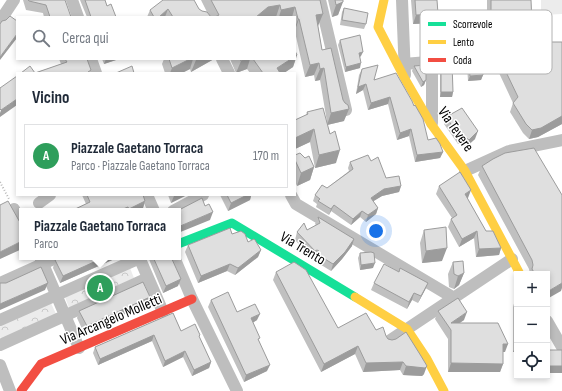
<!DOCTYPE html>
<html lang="it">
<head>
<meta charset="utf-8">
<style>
	:root { --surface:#fff; --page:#f6f6f7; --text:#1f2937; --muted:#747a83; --line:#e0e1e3; --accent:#1a73e8 }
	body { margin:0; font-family:"Sofia Sans Condensed",sans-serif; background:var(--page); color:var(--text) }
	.controls { position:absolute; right:12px; bottom:12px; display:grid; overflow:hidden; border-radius:0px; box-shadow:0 2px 6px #0003 }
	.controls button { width:36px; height:36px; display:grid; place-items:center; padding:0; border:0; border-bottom:1px solid var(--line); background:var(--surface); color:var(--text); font:20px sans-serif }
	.you { position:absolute; left:376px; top:231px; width:14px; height:14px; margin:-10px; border:3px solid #fff; border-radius:50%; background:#1a73e8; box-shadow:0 0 0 6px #1a73e833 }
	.badge { display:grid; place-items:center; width:26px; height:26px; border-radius:50%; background:var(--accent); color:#fff; font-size:13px; font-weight:700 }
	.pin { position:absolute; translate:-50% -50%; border:2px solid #fff; box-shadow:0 1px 4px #0006 }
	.popup { position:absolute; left:19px; top:208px; width:162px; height:52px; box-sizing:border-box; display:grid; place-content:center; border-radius:0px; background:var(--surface); filter:drop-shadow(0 1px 3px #0005); font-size:13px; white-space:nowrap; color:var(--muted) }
	.popup b { font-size:15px; color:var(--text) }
	.popup::after { content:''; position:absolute; left:50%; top:100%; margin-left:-8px; border:8px solid transparent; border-top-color:var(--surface) }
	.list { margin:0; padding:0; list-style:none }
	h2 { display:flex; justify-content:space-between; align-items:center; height:52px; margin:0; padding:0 16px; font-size:17px }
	h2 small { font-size:13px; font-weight:400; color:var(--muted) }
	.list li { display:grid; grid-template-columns:26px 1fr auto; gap:12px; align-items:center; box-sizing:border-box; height:64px; margin:0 8px 8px; padding:0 8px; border:1px solid var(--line); border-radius:0px }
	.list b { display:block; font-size:15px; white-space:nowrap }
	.list p { margin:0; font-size:13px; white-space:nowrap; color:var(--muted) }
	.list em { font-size:13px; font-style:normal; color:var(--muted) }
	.icon { flex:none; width:22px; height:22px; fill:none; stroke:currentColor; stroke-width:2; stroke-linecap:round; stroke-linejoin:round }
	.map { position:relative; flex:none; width:562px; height:391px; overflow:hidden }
	.search { position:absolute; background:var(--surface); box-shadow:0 2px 6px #0003; left:16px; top:16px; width:280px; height:44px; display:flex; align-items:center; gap:10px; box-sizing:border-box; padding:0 14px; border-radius:0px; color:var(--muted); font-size:15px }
	.panel { position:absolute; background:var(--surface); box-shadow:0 2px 6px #0003; left:16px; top:72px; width:280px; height:124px; border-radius:0px }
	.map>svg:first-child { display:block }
	.grass { fill:#ececec }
	.park { fill:url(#park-crowns) }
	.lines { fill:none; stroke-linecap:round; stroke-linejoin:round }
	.path { stroke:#b9b9b9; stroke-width:2; stroke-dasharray:1 2; stroke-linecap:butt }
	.street { stroke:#bebebe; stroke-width:12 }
	.fast { stroke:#16e098; stroke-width:9 }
	.slow { stroke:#ffcf43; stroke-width:9 }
	.jam { stroke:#f24e42; stroke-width:9 }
	.wall { fill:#c0c0c0 }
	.shaded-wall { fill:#9c9c9c }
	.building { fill:#dfdfdf; stroke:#9c9c9c }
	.labels { text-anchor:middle; stroke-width:3; stroke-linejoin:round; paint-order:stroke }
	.street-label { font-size:15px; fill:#000; stroke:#fff }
	.key { fill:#fff; stroke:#b2b2b2; stroke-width:1 }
	.key-label { font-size:11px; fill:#000 }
</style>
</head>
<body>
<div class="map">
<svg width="562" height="391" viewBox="0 0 562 391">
	<defs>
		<pattern id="park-crowns" width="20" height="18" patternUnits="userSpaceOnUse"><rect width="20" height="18" fill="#ececec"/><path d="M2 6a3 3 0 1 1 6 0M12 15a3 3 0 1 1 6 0" fill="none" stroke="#c9c9c9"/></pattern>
	</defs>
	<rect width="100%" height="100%" fill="#fff"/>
	<path class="grass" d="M541,0H562V14L541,15Z"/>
	<path class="park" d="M130,268L134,278L69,308L65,297Z
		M51,303L56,314L1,339L0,337V326Z"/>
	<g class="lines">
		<path class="path" d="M0,182L9,199"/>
		<path class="street" d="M72,0L78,17
			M320,0L346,110
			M402,0L405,75
			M0,21L14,0
			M91,59L96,73
			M222,59L229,73
			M404,64L475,58
			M432,123V62
			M465,171L509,151L562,140
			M147,195L154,211
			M291,195L296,204L454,298
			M39,203L50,195
			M14,209L22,224
			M173,211L203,195
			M40,257L79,348
			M139,257L163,312
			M174,257L192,299L237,391
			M0,283L58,257
			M0,320L140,258
			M547,321L562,347
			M389,341L512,259
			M0,345L148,278
			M0,365L10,391"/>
		<path class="fast" d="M178,244L232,223L355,297"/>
		<path class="slow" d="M384,0L378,27L405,79L431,124L465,171L520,274
			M355,297L407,329L427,359L444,391"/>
		<path class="jam" d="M21,391L41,364L192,299"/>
	</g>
	<path class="wall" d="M23,0H65L71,17H44L43,13L26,10Z
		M80,0H105L107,6L116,17H87Z
		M201,0H320L318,26L322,50L344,121L327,125L336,163L315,168L310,142L295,149V120L306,115L307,112L327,122L320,80L315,81L314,75L305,77L295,32V17H147L150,10L199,9L202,11L207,12Z
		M328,0H343L338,15L332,17Z
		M411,0H437L438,14L434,23L413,24Z
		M487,0H531L532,24L528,33H524L532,42H562V124L538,137L529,139L523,133L510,112L513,103L492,58V55L495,45L503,43L509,33L496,34L494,21H487Z
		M344,8L366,24L364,29L340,25L342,12Z
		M423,37L456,52L423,55L421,42Z
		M340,40L361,56L360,57V68L345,72L338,45Z
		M297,55L293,67L284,73H250L247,69L236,73L230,59H295Z
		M59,59H87L91,70L90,73H35L61,64Z
		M102,59H119L104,64Z
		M164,59H214L191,72L190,69L182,73H165L162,64Z
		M469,61L483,75L481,80L468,81L467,66Z
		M441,64L453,92L452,97H440V69Z
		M414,66L426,80L424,85L421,87L412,71Z
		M362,69L374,80L414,106L428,140L443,152L440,158L415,162L409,136L397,140L388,104L368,110L363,90L356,94L359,75Z
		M446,117L475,139L466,147L461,143L458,144L444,124Z
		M295,155L314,167L310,180L297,186L295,182Z
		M371,161L386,178L401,186L399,192L382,196L373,201L378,208L376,214L366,222L360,217L351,225L331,211L329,215L316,207L317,204L313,201L315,195L327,188L349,171L348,168L350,162Z
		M482,166L561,291L547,274H530L529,269L478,175Z
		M439,186L468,198H467L486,231L501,248L499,255L476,257L474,238L459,247L448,227L451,219L452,218L436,194Z
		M82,195H143L145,201L143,208L136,211H71L86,204Z
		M168,195H187L171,203Z
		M220,195H253L251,196L250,200L228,211Z
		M318,217L352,246L342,259L331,271L318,263L315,260L316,258L314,257L312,258L295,240L297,232L307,230L316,225L315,224Z
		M424,230L442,261L422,263L420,243Z
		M232,234L248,242L261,250L258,257L235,275L227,271L198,283L185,252L188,245Z
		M360,253L373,268L360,270L358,258Z
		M119,257L60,283L53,268L55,260Z
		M148,257H171L178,286L163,293Z
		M453,262L464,273L459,285L454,289L449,287L448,274Z
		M276,272L338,328L376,330L386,336L424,374L422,376L403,375L400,370L363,372L355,354L321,372L273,280Z
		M374,283H428L425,290L418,303L412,300L407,309L371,290Z
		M150,297L147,304L84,333L77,318L79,311Z
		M211,300L237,312L257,320L253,322L259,341L267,371L244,382L208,307Z
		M515,300L517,352H513V307Z
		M438,311L464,320L460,323L505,352H503V364L500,372H448V339L435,319Z
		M173,313L181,331L199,337L211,362L209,368L192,376L183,357L163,367L152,341L98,365L93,353L95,347Z"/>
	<path class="shaded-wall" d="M343,2L338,15L332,17L336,5Z
		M280,5L276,17H256L268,7Z
		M295,7L292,17H279L281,10Z
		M168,9L165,17H159Z
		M498,11L494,21H487L491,12Z
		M323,14L318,26L311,27L316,15Z
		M438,14L434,23L413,24L416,15Z
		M298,19H299L295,30V28Z
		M499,24H515L512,33L496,34Z
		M517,24H532L528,33H514Z
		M17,34V38L0,60V57Z
		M457,47L456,52L423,55L425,50Z
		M363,52L361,56L357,58L359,53Z
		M297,55L293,67L284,73H275L277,68L291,59H295V57Z
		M106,59H119L104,64Z
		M190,59H193L190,69L182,73H170L172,68Z
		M198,59H214L191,72L196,60Z
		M246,59H250L247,69L236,73L241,61Z
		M319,63L314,75L305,77L310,65Z
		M361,63L360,68L345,72L346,67Z
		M324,68L320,80L315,81L320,69Z
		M483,75L481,80L468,81L470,76Z
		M426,80L424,85L421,87L423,82Z
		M366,84L363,90L356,94L358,87Z
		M441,92H453L452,97H440Z
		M390,97L388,104L368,110L371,103Z
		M17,99V105L0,117V113L1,110Z
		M349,109L344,121L327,125L331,113Z
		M562,116V124L538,137L529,139L532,130Z
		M314,129L310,142L295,149V138Z
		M411,129L409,136L397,140L400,133Z
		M478,131L475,139L466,147L469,140Z
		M463,136L461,143L458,144L460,137Z
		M340,150L336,163L315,168L319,155Z
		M443,152L440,158L415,162L417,155Z
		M314,167L310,180L297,186L301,173Z
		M401,186L399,192L382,196L369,204L371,198L384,189Z
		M471,190L468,198L462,201L465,194Z
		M175,195H187L171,203L174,196Z
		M247,195H253L251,196L250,200L228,211L231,203Z
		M145,201L143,208L136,211H128L129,209Z
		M334,205L329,215L331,209Z
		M128,207L126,211H118Z
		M378,208L376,214L366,222L368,215Z
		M362,211L360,217L351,225L353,219Z
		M213,212L210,220L178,233V227Z
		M477,231L474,238L459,247L462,239Z
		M354,239L352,246L342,259L331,271L333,264Z
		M22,241V249L0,259V252Z
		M447,248L442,261L422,263L426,251Z
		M501,248L499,255L476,257L479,249Z
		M261,250L258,257L235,275L238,268Z
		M317,250L314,257L312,258L315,251Z
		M105,257H119L60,283L63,276Z
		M375,263L373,268L360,270L361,265Z
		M230,264L227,271L198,283L201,276Z
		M464,273L459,285L454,289L458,276Z
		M181,279L178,286L163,293L166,286Z
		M48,283L45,290L0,310V304Z
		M428,283L425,290L418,303L421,296Z
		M562,283V288L561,291L547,299V292Z
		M414,293L412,300L407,309L409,302Z
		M150,297L147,304L84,333L87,326Z
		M467,312L464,320L450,329L451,323Z
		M260,314L257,320L249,325L251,318Z
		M154,335L152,341L98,365L100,359Z
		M503,344H508L505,352H500Z
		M517,344V352H513L516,345Z
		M358,346L355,354L321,372L324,364Z
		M185,351L183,357L163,367L165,361Z
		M211,362L209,368L192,376L194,370Z
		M403,362L400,370L363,372L366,363Z
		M451,363L503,364L500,372H448Z
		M270,365L267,371L244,382L246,375Z
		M406,366H427L424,374L422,376L403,375Z
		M547,366H562V373H547Z"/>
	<path class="building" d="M28,0H65L71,17H50L46,5L29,1Z
		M85,0H105L107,6L111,4L116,17H91Z
		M163,0H194L199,9L202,11L207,12L211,17H173L168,9L159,17H154L150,10Z
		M211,0H320L323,14L316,15L322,50L331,48L343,100L345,103L348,105L349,109L331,113L324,68L320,69L319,63L310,65L299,19H298L295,7L281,10L280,5L268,7L256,17H215L219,15Z
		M335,0H343V2L336,5Z
		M415,0H437L438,14L416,15Z
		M491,0H531L532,24H517L532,42H562V116L541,128L532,130L526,124L513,103L518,97L495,49V45L499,43H503L515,24H499L498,11L491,12Z
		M344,8L368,13L366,24L342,20Z
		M10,16L17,21V34L0,57V24L2,21L6,20Z
		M455,33L457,47L425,50L423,37Z
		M360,35L363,52L359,53L361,63L346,67L340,40Z
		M295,51L297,55L295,57Z
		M482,58L483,75L470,76L469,61L478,60Z
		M65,59H87L91,70L88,72L89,73H35L67,62Z
		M169,59H190L172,68Z
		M240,59H246L241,61Z
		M253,59H291L277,68L280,73H263Z
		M452,63L453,92H441V64Z
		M378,65L374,80L396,73L412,101L414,106L415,105L423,119L428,140L436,138L440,144L443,152L417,155L411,129L400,133L390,97L371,103L366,84L358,87L362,69Z
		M426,65V80L423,82L414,66Z
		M30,66L35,73H21Z
		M132,66L134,73H116Z
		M17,76V99L1,110L0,109V88Z
		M323,108L330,134L335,131L340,150L319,155L314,129L295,138V120L308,114L307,112Z
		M462,108L478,131L469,140L463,136L460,137L446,117Z
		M534,148L562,195V283L547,292V274H535L532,269L533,265L532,260L482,166L493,159L505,153Z
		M300,153L305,158L309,156L314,167L301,173L295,160V155Z
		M368,155L371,161L378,157L386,178L399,176L401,186L384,189L371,198L378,208L368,215L362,211L353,219L334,205L331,209L318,201L320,199L315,195L322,185L327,188L353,169L350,162Z
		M460,172L471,190L465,194L486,231H493L501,248L479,249L477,231L462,239L451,219L457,215L439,186Z
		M87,195H143L145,201L129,209L128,207L118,211H71L90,202Z
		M227,195H247L231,203Z
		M202,198L205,206L209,204L213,212L178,227V211H176L179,210Z
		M8,201L22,226V241L0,252V205Z
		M318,217L354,239L345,252L333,264L320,256L317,253L319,251L317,250L315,251L297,232L304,223L307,230L320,223Z
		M446,227L447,248L426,251L424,230Z
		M230,228L232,234L241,231L245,234L248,242L254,239L255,240L261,250L238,268L230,264L201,276L188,245Z
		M371,252L374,253L375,263L361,265L360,253Z
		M63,257H105L63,276L55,260Z
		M153,257H171L181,279L166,286Z
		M463,261L464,273L458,276L454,274L453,262Z
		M294,262L306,270L338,328L366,313L376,330L383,327L386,336L388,339L392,340L396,339L406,332L421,356L427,366L425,368L406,366L403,362L366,363L358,346L324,364L276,272Z
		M384,264L399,272L400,268L428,283L421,296L414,293L409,302L374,283Z
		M41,267L48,283L0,304V283H6Z
		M143,282L150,297L87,326L79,311Z
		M228,292L237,312L255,304L260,314L251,318L260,338L258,339L270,365L246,375L211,300Z
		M458,298L467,312L451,323H498L508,344H503V364L451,363V330L438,311Z
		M515,300H517V344L516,345Z
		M173,313L181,331L195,324L200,335L199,336L211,362L194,370L185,351L165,361L154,335L100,359L95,347Z
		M547,341L549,350H562V366H547Z"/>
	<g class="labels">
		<g class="street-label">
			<text transform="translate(456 129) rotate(55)" y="5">Via Tevere</text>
			<text transform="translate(303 248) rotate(31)" y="5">Via Trento</text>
			<text transform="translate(111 319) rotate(-23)" y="5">Via Arcangelo Molletti</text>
		</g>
	</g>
	<rect x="420" y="10" width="132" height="64" rx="6" class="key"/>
	<rect x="428" y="22" width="18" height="4" fill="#16e098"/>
	<rect x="428" y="40" width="18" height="4" fill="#ffcf43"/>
	<rect x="428" y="58" width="18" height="4" fill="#f24e42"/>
	<g class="key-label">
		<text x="453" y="28">Scorrevole</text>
		<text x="453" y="46">Lento</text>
		<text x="453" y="64">Coda</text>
	</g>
</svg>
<div class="controls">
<button>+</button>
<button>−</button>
<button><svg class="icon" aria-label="locate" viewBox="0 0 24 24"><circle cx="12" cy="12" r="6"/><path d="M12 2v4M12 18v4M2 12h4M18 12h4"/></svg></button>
</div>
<div class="you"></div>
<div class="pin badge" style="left:100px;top:288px;background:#2e9e5b">A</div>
<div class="popup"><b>Piazzale Gaetano Torraca</b>Parco</div>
<div class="search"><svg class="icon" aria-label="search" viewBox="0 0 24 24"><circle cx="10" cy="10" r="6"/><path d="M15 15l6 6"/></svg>Cerca qui</div>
<section class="panel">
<h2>Vicino<small></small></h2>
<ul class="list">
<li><span class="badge" style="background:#2e9e5b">A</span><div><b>Piazzale Gaetano Torraca</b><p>Parco · Piazzale Gaetano Torraca</p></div><em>170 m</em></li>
</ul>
</section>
</div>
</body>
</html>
